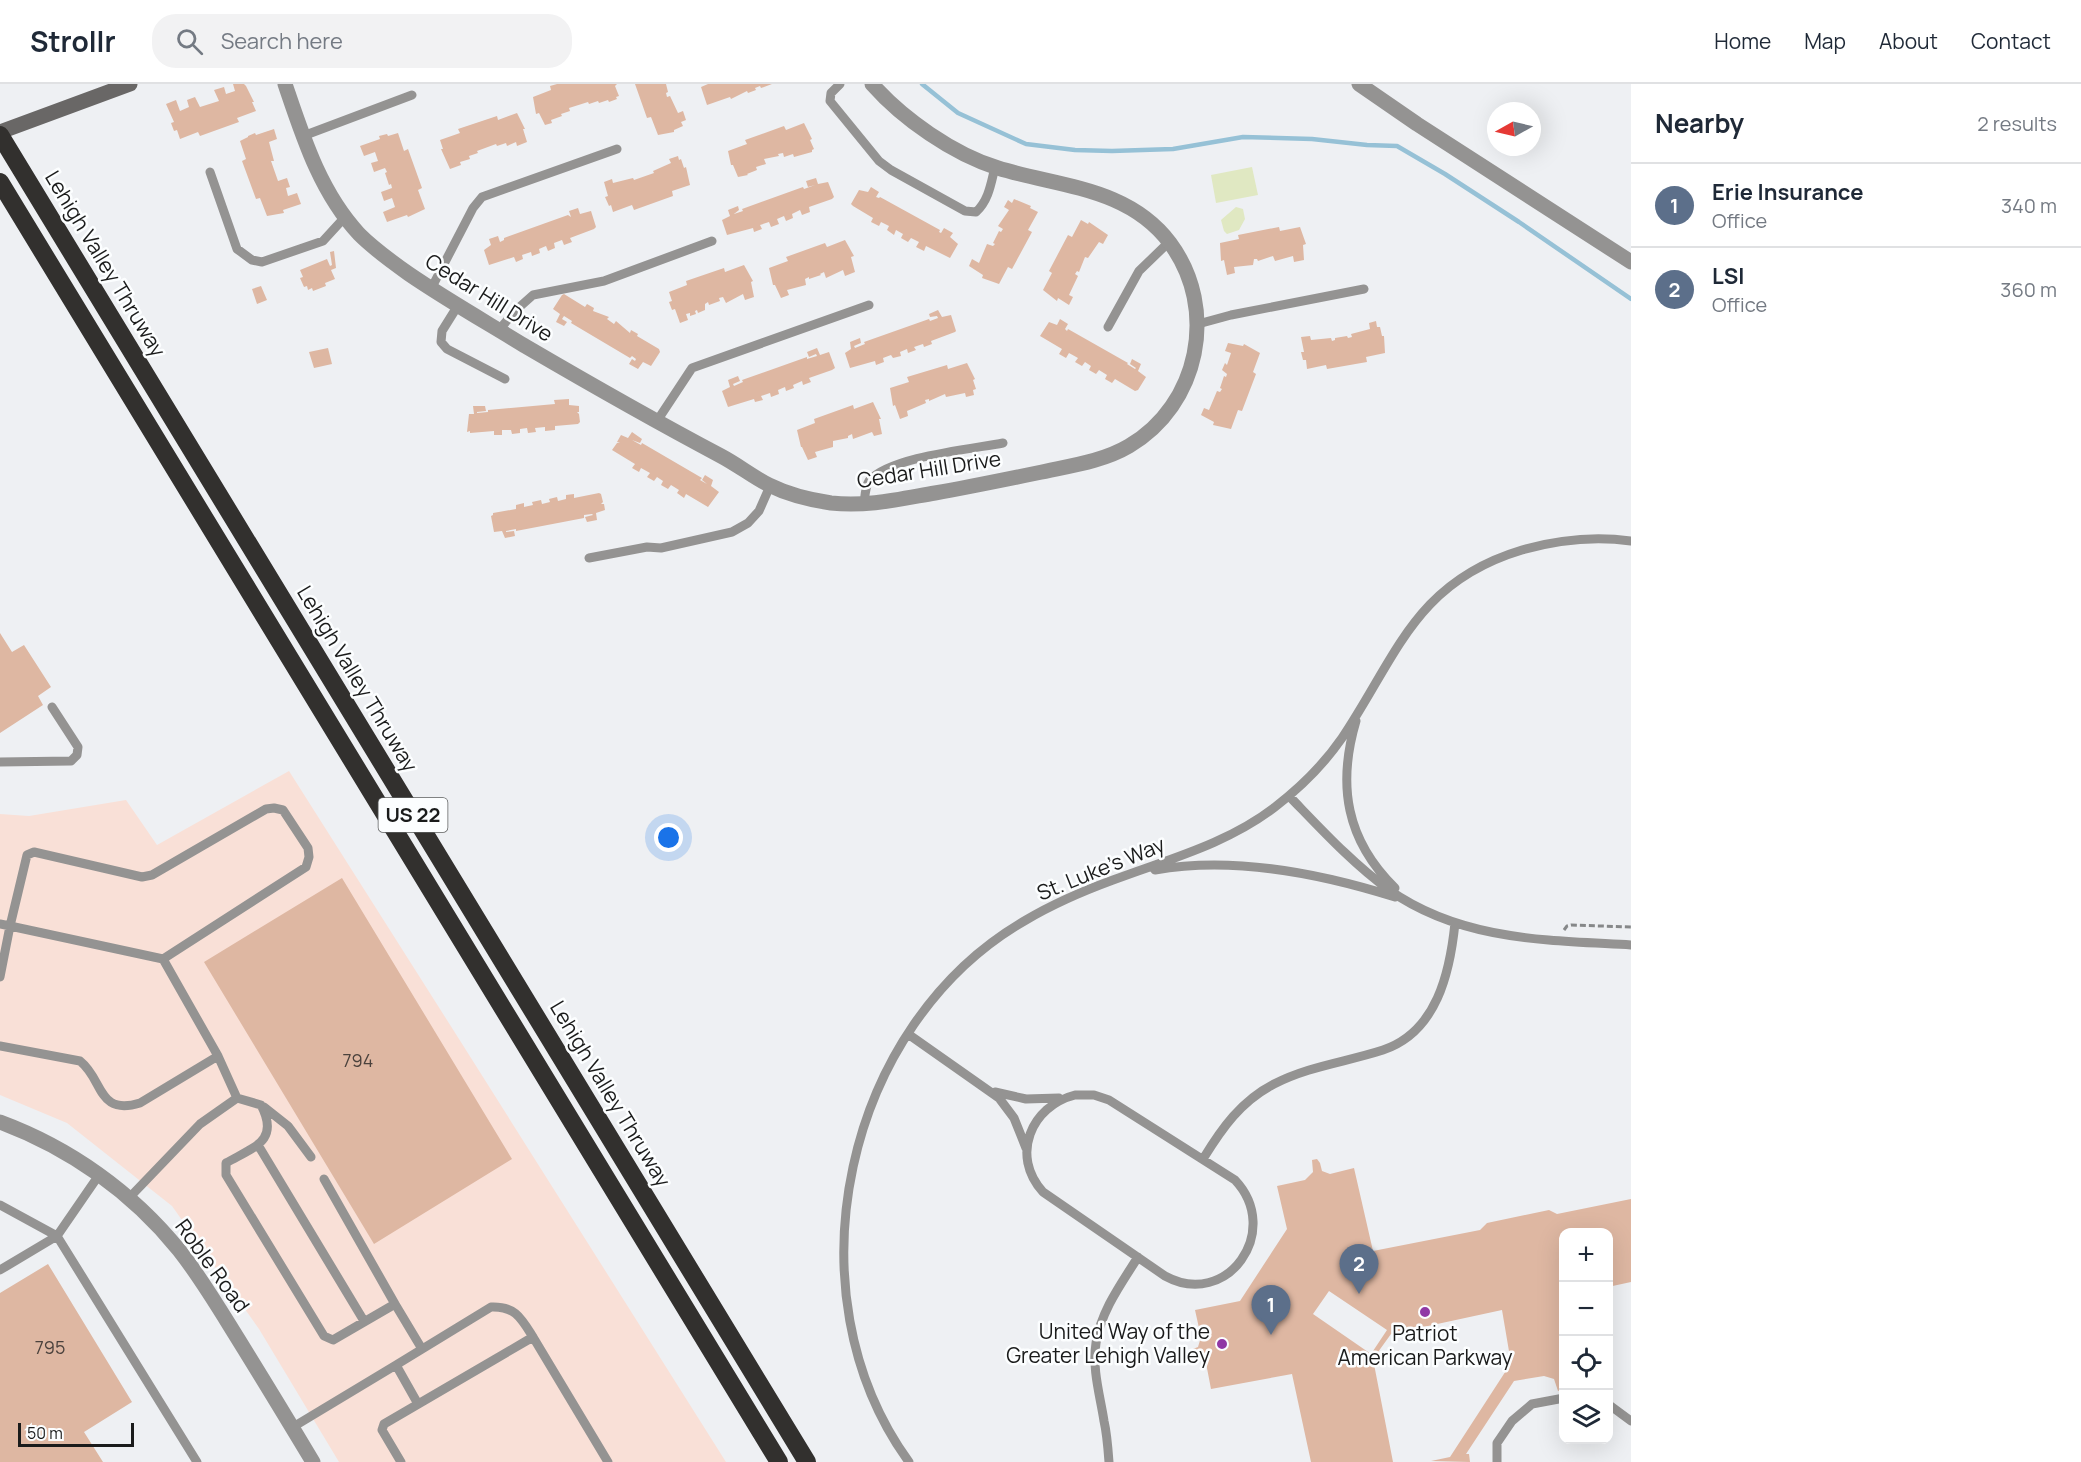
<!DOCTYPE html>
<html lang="en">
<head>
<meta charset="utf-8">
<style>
	:root { --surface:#fff; --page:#f2f2f3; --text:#1f2937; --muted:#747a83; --line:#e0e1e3; --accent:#9038a5 }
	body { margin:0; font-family:Manrope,sans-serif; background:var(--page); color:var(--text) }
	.controls { position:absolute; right:18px; bottom:18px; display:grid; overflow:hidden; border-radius:12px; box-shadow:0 6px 24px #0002 }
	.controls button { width:54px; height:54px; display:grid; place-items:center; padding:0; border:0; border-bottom:2px solid var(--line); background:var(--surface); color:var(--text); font:30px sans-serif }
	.compass { position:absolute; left:1487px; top:18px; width:54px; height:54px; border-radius:50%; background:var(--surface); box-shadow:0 6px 24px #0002; rotate:262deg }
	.scale { position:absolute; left:18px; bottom:15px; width:116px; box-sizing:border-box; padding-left:6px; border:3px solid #1a1b1b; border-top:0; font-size:16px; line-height:21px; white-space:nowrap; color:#1a1b1b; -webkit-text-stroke:4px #fcfeff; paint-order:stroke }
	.you { position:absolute; left:669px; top:754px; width:21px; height:21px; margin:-15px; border:4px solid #fff; border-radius:50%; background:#1a73e8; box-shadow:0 0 0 9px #1a73e833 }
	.badge { display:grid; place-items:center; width:39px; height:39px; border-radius:50%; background:var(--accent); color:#fff; font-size:20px; font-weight:700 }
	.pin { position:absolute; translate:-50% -50px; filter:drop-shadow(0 2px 3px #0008) }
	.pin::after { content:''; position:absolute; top:32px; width:21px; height:18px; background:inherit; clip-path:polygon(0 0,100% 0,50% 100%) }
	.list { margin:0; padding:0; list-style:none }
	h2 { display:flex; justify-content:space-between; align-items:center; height:78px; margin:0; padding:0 24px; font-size:26px }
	h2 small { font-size:20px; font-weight:400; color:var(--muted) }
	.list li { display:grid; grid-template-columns:39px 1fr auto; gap:18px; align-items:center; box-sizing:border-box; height:84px; padding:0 24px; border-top:2px solid var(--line) }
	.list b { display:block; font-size:22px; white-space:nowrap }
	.list p { margin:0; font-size:20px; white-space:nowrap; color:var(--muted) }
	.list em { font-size:20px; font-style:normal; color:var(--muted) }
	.icon { flex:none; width:33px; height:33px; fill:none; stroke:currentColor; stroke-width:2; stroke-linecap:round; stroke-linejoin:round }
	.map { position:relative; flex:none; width:1631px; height:1378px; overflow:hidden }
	header { display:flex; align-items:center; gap:36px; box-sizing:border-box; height:84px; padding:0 30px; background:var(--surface); border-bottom:2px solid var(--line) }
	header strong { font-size:28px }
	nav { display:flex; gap:33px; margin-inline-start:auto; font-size:21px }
	.search { width:420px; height:54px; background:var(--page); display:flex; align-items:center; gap:15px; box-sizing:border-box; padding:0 21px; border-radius:24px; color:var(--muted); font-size:22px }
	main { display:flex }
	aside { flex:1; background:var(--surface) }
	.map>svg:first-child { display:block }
	.commercial { fill:#f9e0d7 }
	.green { fill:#e0e8c2 }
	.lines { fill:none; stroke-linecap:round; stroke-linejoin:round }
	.stream { stroke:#96c1d6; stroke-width:4.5 }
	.building { fill:#deb7a2; fill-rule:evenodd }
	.path { stroke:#868889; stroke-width:3; stroke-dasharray:6 3; stroke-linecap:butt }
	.lane { stroke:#949392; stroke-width:9 }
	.street { stroke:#949392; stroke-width:15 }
	.secondary { stroke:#696766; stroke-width:15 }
	.highway { stroke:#32302e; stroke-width:18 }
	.poi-dot { fill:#9038a5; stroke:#fcfeff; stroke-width:2 }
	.labels { text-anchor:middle; stroke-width:5; stroke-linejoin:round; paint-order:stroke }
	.number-label { font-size:18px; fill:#4b423d }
	.shield { fill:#fcfeff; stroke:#5e5f5f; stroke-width:1.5 }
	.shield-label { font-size:20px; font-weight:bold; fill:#1a1b1b }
	.street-label { font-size:21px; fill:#1a1b1b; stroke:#fcfeff }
	.poi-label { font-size:21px; fill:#1a1b1b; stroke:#fcfeff; text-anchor:end }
</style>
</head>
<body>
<header>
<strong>Strollr</strong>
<div class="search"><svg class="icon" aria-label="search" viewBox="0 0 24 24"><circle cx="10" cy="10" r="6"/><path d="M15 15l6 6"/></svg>Search here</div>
<nav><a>Home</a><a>Map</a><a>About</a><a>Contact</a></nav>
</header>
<main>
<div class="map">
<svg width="1631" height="1378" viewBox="0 0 1631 1378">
	<rect width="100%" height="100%" fill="#eef0f3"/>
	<path class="commercial" d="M289,687L459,955L726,1378H339L259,1245L172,1122L67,1039L0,1011V730L29,732L126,716L157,761Z"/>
	<path class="green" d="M1252,83L1258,111L1216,119L1211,91Z
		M1236,123L1243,125L1245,135L1239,146L1227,150L1224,147L1221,136Z"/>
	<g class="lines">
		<path class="stream" d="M922,0L958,29L1026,60L1075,66L1112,67L1173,65L1243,53L1312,55L1367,61L1397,62L1445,90L1519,138L1631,215"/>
	</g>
	<path class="building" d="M233,0H244L246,2L254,18H252L256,27L237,34L239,38L200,52L198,48L180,55L177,46L174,47L171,39L174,38L166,20L176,16L180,27L189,23L187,16L195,13L200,23L219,17L214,6L224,3L226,10L235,7Z
		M557,0H617L615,2L619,12L616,13L617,15L609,18L608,16L599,19L598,17L589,20L588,18L569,24L570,27L561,30L562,32L551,36L552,39L545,41L539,29L536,30L533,13L551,6L550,2Z
		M635,0H666L668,8L666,9L667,13L670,12L678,29L683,27L686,36L681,38L683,42L674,46V48L658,51L651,33L647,34Z
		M708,0H772L761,4L760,2L755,4L756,6L748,9L747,7L731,15L730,13L707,21L701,3Z
		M517,29L525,45H523L527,58L517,62L516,58L507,62L506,59L497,62L496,60L477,67L478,69L469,72L470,75L460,78L461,81L450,85L441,65H443L440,56L460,49L458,45L497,32L498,36Z
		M804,39L812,55L810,56L814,65L812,66V68L794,73L793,70L784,73L783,69L778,70L779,72L764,75L766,80L756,83L757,86L747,90L748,91L738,93L733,81H731L728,67L747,60L745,56L784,42L786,46Z
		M274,45L277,55L269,58L274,77H271L278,97L287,94L290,103L286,104L288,112L297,109L301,120L283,126L284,129L267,132L260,114L256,115L242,77L246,75L240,57L248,53V52L255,49L256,51Z
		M398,49L404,67L408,65L422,104L418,106L425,125L408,133L407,131L387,138L383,128L395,123L392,114L384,117L381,108L392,104L391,100L389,101L385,89L387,88L385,84L374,88L371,79L378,77L375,68L364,72L360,62L380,55L379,52L387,50L388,52Z
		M678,72L679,76L681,75L684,84L686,83L690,101L672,107L673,112L634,126L632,121L613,128L611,121L609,122L605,113L608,112L604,98L612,95L613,99L633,94L634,96L654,89L653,87L671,79L669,75Z
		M816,94L818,100L828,98L834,113L832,115L809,123L810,128L802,131L800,126L792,130L793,134L786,137L784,132L777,135L779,140L771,143L769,138L760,141L762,145L754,148L753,144L727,151L722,136L730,132L728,126L738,122L739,126L734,130L743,127L742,125L803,103L804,105L815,101L808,103L806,97Z
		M871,103L879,108L876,113L879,114L880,113L940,146L939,148L941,149L944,144L953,149L950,153L958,160L950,174L926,162L924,167L916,163L919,158L911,154L908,158L901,154L903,150L896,146L894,151L887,146L889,142L881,138L879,142L871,138L873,134L853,122L851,120L859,106L868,108Z
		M1014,115L1031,122L1030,124L1038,128L1028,146L1032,148L1012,185L1008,183L999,200L982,194L983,191L969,182L972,175L979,179L987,160L993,162L995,160L993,159L999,147L1001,148L1003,145L998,142L1009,126L1004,123L1008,116L1012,119Z
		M578,124L580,130L591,127L596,143L594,145L570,154L572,158L564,161L562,156L554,159L555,164L548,167L546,162L539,165L540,169L532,172L531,168L522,171L523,175L516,178L514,173L489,181L484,166L491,161L489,155L498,152L500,158L504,156V154L568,131L571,133L569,127Z
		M1081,136L1088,140L1089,138L1108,151L1103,160L1099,158L1088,174L1085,173L1079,188L1077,187L1075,190L1078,192L1069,211L1073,213L1069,221L1058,214L1057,217L1043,206L1052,189L1049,187L1068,151L1072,153Z
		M1279,143L1280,147L1300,143L1306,160L1303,161L1304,176L1294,178L1293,172L1275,177L1273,172L1258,177L1257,175H1254L1253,181L1234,183L1235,189L1227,191L1224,176L1221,177L1220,159L1239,155L1238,151Z
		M845,156L854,172L851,173L855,188L845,192L843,186L826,194L824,188L820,190L821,191L809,195V193L805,195L806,201L787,206L789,211L781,214L775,201H773L769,184L788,177L786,173L825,159L827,163Z
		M334,167L336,184L331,186L335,195L325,199L326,202L313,207L312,204L308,206L307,202L304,203L300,194L303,193L300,186L327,175L330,182L332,181L330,168Z
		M744,181L753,197L751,198L754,213L745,216L743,210L726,219L723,213L719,214L720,217L709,221L708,218L705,220V226L698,229L697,226L695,227L696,230L690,232V229L686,230L688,236L680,239L675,225L672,226L669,218L672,217L669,208L687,201L686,197L724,184L725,188Z
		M261,202L267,216L257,220L252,205Z
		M564,210L585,223L587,220L594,224L593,227L609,233L607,235L614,240L616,237L630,249L631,246L638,250L637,252L659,265L660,268L651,282L643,278L638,285L629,280L632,275L635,277L636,275L632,272L630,274L571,239L572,237L564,232L562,235L567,238L564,242L556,238L560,230L553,225L562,211Z
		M938,226L942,233L951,231L956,247L955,248L931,257L932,260L924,263L923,260L914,263L916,266L908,269L907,265L900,268L901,272L893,274L891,271L883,274L884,278L876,281L875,277L850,284L845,269L851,265L850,258L860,254L861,259L854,262L855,264L865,260L864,258L929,235L930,237L938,234L937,232L930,233L929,230Z
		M1060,235L1068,240L1065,245L1067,247L1068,245L1128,279L1127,280L1135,285L1136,284L1130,280L1132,275L1141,280L1138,287L1146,293L1138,306L1135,307L1115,295L1112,299L1105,295L1107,291L1099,286L1096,290L1089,286L1091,282L1085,278L1082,282L1075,278L1078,274L1069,269L1066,274L1059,270L1062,265L1040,252L1049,238L1057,241Z
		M1376,237L1377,243H1380L1382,252H1384L1385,269L1366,273L1367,278L1327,285L1326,281L1307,285L1306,276H1303L1301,268H1304L1301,253L1310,252L1311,256L1331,254L1332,257L1335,256V254L1347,252L1348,254L1352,253L1351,250L1370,245L1369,239Z
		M1228,259L1243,262L1244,260L1260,269L1253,288L1256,290L1242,327L1238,326L1231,345L1213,341L1214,338L1201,331L1204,324L1209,326L1217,307L1220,308L1222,305L1220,304L1224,292L1226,293L1227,290L1222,286L1225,279L1227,281L1231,269L1225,267Z
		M328,264L332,280L314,284L309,268Z
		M817,264L820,271L829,268L835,284L832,286L809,294L811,298L803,301L802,297L793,301L794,304L786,307L785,303L778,306L779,310L771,313L770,309L761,312L763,316L755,318L754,315L728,323L722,307L730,303L728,296L738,292L740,297L733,300L734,302L743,298L742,296L807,273V275L817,272L816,270L809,273L807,268Z
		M967,279L975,295L973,296L976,305L973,306L974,311L966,313L965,309L946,313L945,310L929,317V315L925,316L926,319L907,327L908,332L900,335L895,321L893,322L890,304L909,298L907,293L947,281L948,285Z
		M569,315V321L579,322V328H577L579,330L580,338L578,340L555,342V346L545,347V343L535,344L536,348L528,349L527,344L520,345V349L512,350L511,346H502V351H494V347L470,349V347L467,348L469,330H474L473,322H485L486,327L477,328V329L488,328V326L555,320L554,316Z
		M873,318L881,335H879L882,350L874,352L872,348L853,355L852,350L848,352V354L833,357V363L815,368L817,373L808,376L802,363H801L797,346L815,339L814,335L853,321L854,325Z
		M632,348L642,355L640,359L632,356L641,361L642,359L702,394L700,396L707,400L702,396L705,391L713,396L711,402L719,408L708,423L686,410L684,414L677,409L679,406L671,401L668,405L661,401L663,397L657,393L654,397L647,393L650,389L641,384L639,388L632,384L635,380L612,366L617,359H620L617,358L621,351L628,354Z
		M599,409L601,410L603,418L601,420H604L605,426L596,429L597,436L587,438L585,433L593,431L592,430L584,431V434L516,447V445L506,447V448L514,447L515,452L505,454L502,447L494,448L491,432L493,431V429L516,425V421L524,419V423L533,421L532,418L541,416L542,420L550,418L549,415L557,413L558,417L566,415V411L574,410V414Z
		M0,549L12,568L24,561L51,603L38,612L43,621L0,649Z
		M342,794L512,1075L374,1160L204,878Z
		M1317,1075L1320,1079L1322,1087L1330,1090L1354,1084L1373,1167L1480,1146L1487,1139L1549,1126L1557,1130L1631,1115V1198L1608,1203V1148H1564L1562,1306L1558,1307L1554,1295L1544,1292L1514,1297L1466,1370H1469L1470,1378L1431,1377L1450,1373L1511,1279L1502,1226L1391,1250L1373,1275L1393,1378H1311L1292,1290L1211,1305L1206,1279L1200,1272L1191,1274L1186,1273L1185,1268L1198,1263L1201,1253L1195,1226L1240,1217L1287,1145L1277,1102L1305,1096L1313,1088L1312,1076ZM1329,1207L1387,1246L1371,1270L1313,1230Z
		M48,1180L132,1318L84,1348L103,1378H0V1209Z"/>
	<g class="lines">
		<path class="path" d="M1564,846L1567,842L1571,841L1631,843"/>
		<path class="lane" d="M840,0L831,9L830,17L879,77L891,86L965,127L976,128C989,116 991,99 995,83
			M303,52L412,11
			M210,88L237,165L252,176L262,178L323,157L345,133
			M431,205L473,124L482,113L617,65
			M457,223L442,247L441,258L447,265L505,295
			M1198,240L1231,231L1364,205
			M1108,243L1139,187L1169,158
			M499,246L515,227L533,211L604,197L712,157
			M657,337L692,284L869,221
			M864,420C865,413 865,403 869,397C889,373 971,365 1003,359
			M589,474L647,463L661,464L732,448L748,439L759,427L770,402
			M1356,637C1337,701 1346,756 1395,804
			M0,678L71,677L77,671L78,663L52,623
			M1289,712C1321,745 1352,779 1389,806C1462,857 1546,856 1631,861
			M1155,786C1234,772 1319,789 1395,813
			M0,840L10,842L0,893
			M163,875L306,783L309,773L308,764L283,726L274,724L266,725L152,791L142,793L34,768L27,771L10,842L163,875L218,972
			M908,950L999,1014L1014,1034L1026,1064
			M0,962L80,977C104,996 97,1032 140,1019L218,972L237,1014
			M995,1008L1026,1015L1059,1014
			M1075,1011H1094L1109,1016L1235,1096C1283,1147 1227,1226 1165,1192L1043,1108C1010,1072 1031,1022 1075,1011Z
			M264,1023L288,1042L311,1073
			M258,1061L364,1237
			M1203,1075C1222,1044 1241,1017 1274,1000C1309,982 1346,978 1383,966C1437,948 1450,888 1455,839
			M99,1091L57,1152L197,1378
			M324,1095L395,1220
			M129,1114L200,1040L237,1014L261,1021C280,1057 254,1063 226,1079V1091L324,1252L333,1256L395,1220L422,1265
			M0,1121L57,1152
			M0,1186L57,1152
			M396,1281L491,1223C515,1222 521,1234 533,1253
			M1608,1320L1631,1337
			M293,1343L396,1281L418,1320
			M401,1378L382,1346L384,1340L533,1253L608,1378
			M909,1378C786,1209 844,940 1026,836C1053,820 1083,807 1113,796C1169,775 1227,760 1275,723C1301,703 1324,680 1342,654C1397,572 1415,498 1522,466C1557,456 1595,452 1631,457
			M1109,1378C1108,1364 1107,1350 1104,1337C1100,1311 1092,1286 1096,1259C1101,1227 1121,1200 1138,1173
			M1497,1378V1359L1512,1337L1532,1320L1564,1314"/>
		<path class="street" d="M285,0C303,53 320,108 359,150C374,165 392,178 409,190C447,216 486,238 525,262C590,300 655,337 721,372C738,381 753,393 769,401C787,410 811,416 831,419C867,423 900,415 935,409C969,403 1003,396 1037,389C1068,382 1102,378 1129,362C1199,321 1219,225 1170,159C1128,103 1059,103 998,84C953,70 903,35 872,0
			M1359,0L1417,40L1631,178
			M0,1038C70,1064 132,1108 179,1166C198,1190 214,1216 230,1242C258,1287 286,1333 313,1378"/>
		<path class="secondary" d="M0,48L130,0"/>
		<path class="highway" d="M0,51L807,1378
			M0,98L779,1378"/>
	</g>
	<g class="poi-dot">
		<circle cx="1425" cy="1228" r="6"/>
		<circle cx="1222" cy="1260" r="6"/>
	</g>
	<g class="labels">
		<g class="number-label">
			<text x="358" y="983">794</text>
			<text x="50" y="1270">795</text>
		</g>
		<rect class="shield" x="378.5" y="714" width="69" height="34" rx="4.5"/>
		<g class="shield-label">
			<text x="413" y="738">US 22</text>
		</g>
		<g class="street-label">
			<text transform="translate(105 180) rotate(59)" y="7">Lehigh Valley Thruway</text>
			<text transform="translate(489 214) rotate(32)" y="7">Cedar Hill Drive</text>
			<text transform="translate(929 386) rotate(-9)" y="7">Cedar Hill Drive</text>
			<text transform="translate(357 595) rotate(59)" y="7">Lehigh Valley Thruway</text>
			<text transform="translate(1101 785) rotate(-22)" y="7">St. Luke's Way</text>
			<text transform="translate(610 1010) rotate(59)" y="7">Lehigh Valley Thruway</text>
			<text transform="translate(212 1182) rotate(54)" y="7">Roble Road</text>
		</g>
		<g class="poi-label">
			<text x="1210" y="1255">United Way of the<tspan x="1210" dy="24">Greater Lehigh Valley</tspan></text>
			<text x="1425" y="1257" text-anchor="middle">Patriot<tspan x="1425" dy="24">American Parkway</tspan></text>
		</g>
	</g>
</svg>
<div class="controls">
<button>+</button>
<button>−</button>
<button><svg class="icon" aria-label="locate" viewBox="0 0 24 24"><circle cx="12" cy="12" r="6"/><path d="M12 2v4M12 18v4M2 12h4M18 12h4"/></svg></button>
<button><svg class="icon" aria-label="layers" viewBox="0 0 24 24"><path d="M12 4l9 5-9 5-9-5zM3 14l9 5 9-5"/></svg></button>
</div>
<svg class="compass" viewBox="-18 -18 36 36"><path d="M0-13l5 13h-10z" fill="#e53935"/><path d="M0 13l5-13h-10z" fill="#747a83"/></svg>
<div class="scale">50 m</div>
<div class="you"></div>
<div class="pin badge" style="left:1271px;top:1251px;background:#5c6f8a">1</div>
<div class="pin badge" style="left:1359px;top:1210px;background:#5c6f8a">2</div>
</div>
<aside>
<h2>Nearby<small>2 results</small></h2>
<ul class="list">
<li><span class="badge" style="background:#5c6f8a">1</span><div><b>Erie Insurance</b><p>Office</p></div><em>340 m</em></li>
<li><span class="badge" style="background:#5c6f8a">2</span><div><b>LSI</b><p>Office</p></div><em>360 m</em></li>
</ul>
</aside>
</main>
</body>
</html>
